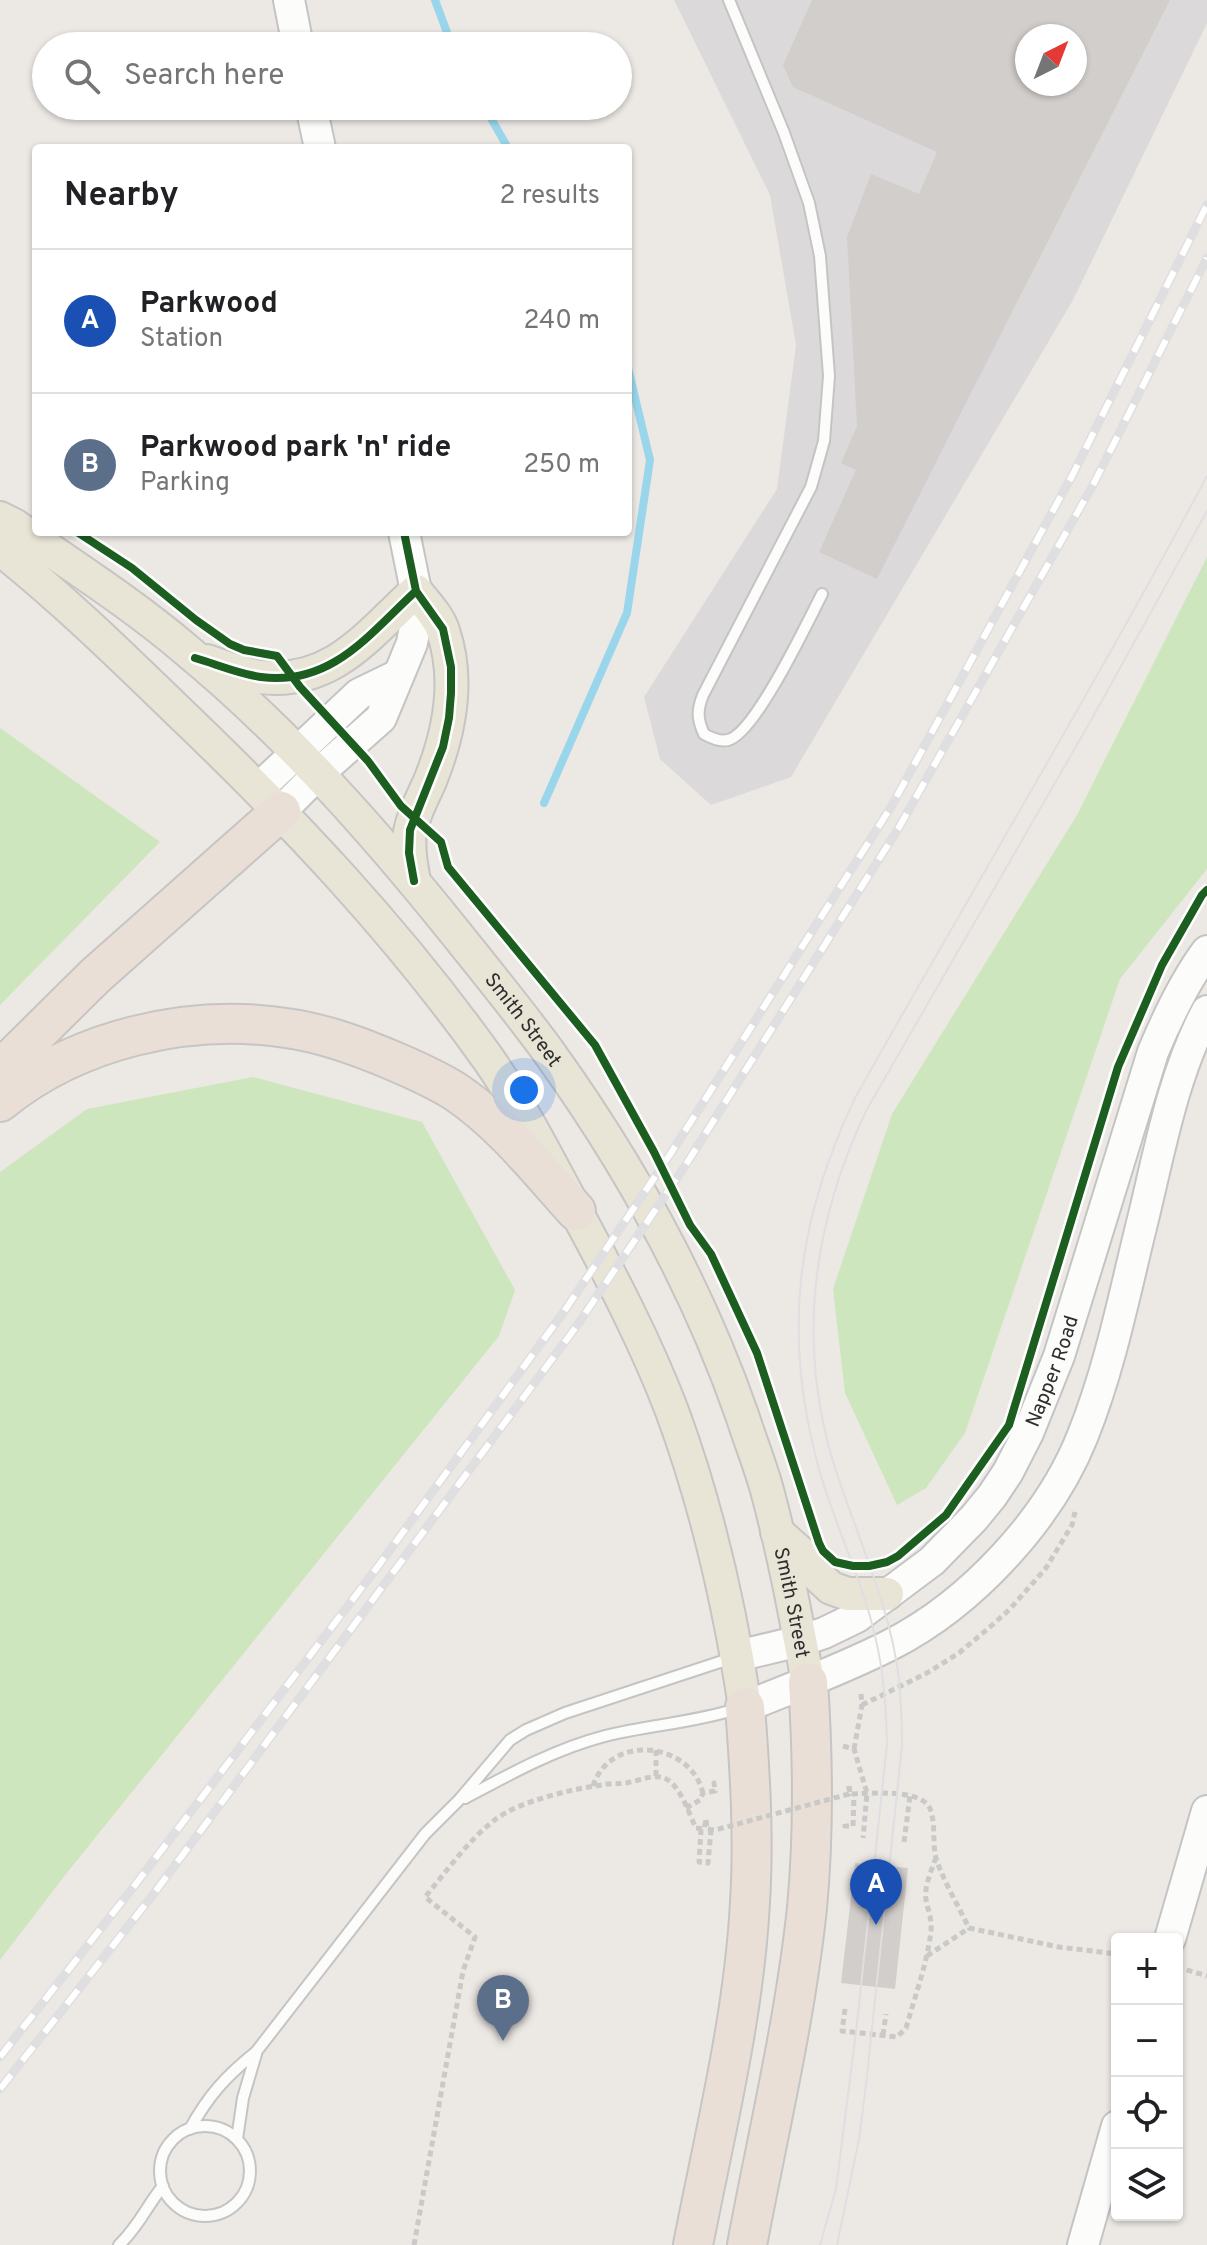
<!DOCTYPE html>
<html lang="en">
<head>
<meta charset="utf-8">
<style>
	:root { --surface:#fff; --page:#f6f6f6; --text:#202124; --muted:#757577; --line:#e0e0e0; --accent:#ea580c }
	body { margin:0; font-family:Overpass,sans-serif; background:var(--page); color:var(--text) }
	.controls { position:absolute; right:24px; bottom:24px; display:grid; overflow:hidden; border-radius:8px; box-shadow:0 2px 6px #0004 }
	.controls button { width:72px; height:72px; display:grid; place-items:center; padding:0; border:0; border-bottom:2px solid var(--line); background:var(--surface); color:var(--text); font:40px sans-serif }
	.compass { position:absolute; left:1015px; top:24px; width:72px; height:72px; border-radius:50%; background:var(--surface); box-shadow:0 2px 6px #0004; rotate:42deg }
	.you { position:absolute; left:524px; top:1090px; width:28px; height:28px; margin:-20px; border:6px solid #fff; border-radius:50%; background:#1a73e8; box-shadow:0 0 0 12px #1a73e833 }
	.badge { display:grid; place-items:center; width:52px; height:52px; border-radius:50%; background:var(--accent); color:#fff; font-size:26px; font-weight:700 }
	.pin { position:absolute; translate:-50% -66px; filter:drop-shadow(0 2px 4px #0008) }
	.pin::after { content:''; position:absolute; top:42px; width:28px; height:24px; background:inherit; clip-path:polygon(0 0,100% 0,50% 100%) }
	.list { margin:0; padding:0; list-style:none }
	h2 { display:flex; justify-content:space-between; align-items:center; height:104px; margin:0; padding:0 32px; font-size:34px }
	h2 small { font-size:26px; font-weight:400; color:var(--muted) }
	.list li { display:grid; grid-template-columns:52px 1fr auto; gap:24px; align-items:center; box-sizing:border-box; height:144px; padding:0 32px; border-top:2px solid var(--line) }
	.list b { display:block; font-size:30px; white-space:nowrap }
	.list p { margin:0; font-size:26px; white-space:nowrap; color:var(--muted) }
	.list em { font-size:26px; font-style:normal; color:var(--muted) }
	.icon { flex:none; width:44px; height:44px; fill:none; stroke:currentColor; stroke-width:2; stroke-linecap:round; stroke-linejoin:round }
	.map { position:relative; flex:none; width:1207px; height:2245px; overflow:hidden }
	.search { position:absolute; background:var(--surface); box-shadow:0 2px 6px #0004; left:32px; top:32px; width:600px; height:88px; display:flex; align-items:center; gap:20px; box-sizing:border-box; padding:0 28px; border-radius:44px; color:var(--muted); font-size:30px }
	.panel { position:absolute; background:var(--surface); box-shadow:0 2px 6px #0004; left:32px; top:144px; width:600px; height:392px; border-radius:8px }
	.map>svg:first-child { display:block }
	.industrial { fill:#dcd9db; fill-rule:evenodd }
	.green { fill:#cee6be }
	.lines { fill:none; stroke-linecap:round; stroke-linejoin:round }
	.stream { stroke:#99d6ec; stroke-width:8 }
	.building { fill:#d1cecb; fill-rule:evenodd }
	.lane-casing { stroke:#c5c4c5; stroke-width:14 }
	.secondary-casing { stroke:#c5c4c5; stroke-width:34 }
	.primary-casing { stroke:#c6c5c4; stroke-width:36 }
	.highway-casing { stroke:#c6c5c4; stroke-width:42 }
	.path { stroke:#c9c9c8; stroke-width:5; stroke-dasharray:6 4; stroke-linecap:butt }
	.lane { stroke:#fcfcfb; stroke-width:10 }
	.secondary { stroke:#fcfcfb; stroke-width:30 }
	.primary { stroke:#e8e4d6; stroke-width:32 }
	.highway { stroke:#eadfd6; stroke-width:38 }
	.tram { stroke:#dfdfe1; stroke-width:2 }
	.rail-casing { stroke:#dfdfe1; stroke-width:9 }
	.rail { stroke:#fff; stroke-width:6; stroke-dasharray:18; stroke-linecap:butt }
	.path-bridge { stroke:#c9c9c8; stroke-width:5; stroke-dasharray:6 4; stroke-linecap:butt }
	.cycleway-casing { stroke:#fff; stroke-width:13 }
	.cycleway { stroke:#1b5e20; stroke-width:8 }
	.labels { text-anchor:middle; stroke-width:6; stroke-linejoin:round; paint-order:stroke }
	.street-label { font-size:20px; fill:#2e2e2e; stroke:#fff }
</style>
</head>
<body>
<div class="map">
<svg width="1207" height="2245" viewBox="0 0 1207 2245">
	<rect width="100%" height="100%" fill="#ece8e4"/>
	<path class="industrial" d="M674,0H1207V23L1073,300L791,777L711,805L660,759L644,697L777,489L796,345L770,195ZM1027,36H1075V84H1027Z"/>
	<path class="green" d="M1207,557V869L1120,979L965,1433L926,1488L897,1505L845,1393L833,1289L892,1114L1077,815Z
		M0,728L160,842L0,1005Z
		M253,1077L422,1122L515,1290L499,1336L66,1874L0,1960V1172L87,1109Z"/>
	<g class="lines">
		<path class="stream" d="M435,0L452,46
			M484,106L508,148
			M544,803L627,613L650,460L628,368"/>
	</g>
	<path class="building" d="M812,0H1170L877,579L819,552L856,470L841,463L857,426L847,237L871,174L919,194L937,152L793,87L783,65ZM1027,36H1075V84H1027Z
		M855,1863L908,1868L895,1989L841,1983Z"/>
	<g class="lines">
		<defs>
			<path id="lane" d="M729,0L784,133L809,203L820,256L829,376L824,441L811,487L703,695C697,710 697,719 704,734C711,738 719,742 728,740C755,734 808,621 822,594
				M465,1798C510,1774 555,1749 605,1736C648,1725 693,1723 736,1709
				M160 2171a45 45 0 1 1 90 0a45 45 0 1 1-90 0Z
				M190,2129C208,2096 226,2076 256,2052L425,1834L459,1800L510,1740L526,1730L565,1713L732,1658
				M237,2139L243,2098L256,2054
				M119,2245C139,2226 146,2207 163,2186"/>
			<g id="secondary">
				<path d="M289,0L298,46"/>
				<path d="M311,106L320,148"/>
				<path d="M259,788L359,694L398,675"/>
				<path d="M281,811L319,773L381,718L403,665L412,643L415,627L416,591L404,532"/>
				<path id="s1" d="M737,1656L800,1641L824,1633L857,1617L932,1561L974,1518L992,1496L1008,1472L1028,1433L1059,1356L1153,1052C1168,1016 1184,982 1207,951"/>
				<path d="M745,1707C794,1687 843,1669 890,1645C971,1604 1050,1519 1083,1435C1111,1365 1125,1291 1143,1219C1160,1149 1173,1075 1207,1011"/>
				<path d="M1170,1939L1207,1811"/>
				<path d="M1083,2245L1117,2126"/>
			</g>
			<g id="primary">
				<path id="s2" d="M0,518L14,525C71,565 131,603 184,648C286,732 372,829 454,931C486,971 518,1010 548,1051C627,1161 697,1286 742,1415C750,1440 760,1465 767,1490C784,1553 796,1618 808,1682"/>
				<path d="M0,549C63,599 120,655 178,711C291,819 398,932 489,1060C523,1109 549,1161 577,1213C612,1278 646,1343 672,1411C707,1506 730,1607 745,1707"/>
				<path d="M207,661C224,667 243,674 260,677C332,686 369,634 416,591C425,603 439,617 443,631C460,680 449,734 430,781C423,797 413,815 410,832C408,849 411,865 414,881"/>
				<path d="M777,1532L805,1557L816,1574L831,1588L848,1594H887"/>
			</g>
			<path id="highway" d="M0,1070L95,976L281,811
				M0,1102C77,1039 189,1013 286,1028C324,1033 361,1047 396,1062C417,1071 437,1080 456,1092C503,1124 538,1169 576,1211
				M693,2245C715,2132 744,2017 750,1902C754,1837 750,1771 745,1707
				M747,2245C768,2133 795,2021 807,1908C814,1833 813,1757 808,1682"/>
		</defs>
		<use href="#lane" class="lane-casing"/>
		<use href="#secondary" class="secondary-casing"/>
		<use href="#primary" class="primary-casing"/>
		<use href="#highway" class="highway-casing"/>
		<path class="path" d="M862,1705L927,1673L959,1653L990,1627L1010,1609L1046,1568L1072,1525L1075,1512
			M843,1746L854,1749L867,1793L863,1838
			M854,1749L862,1705L861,1694
			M656,1750V1777
			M593,1786C610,1733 690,1741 703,1793
			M849,1786L850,1794C869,1794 924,1787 931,1811C935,1825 933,1840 935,1854C939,1873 960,1909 969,1928L1059,1947L1117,1954
			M686,1808L700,1800L703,1793L715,1791L714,1783H720
			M845,1824V1826H853L854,1794
			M701,1829L699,1862L708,1863L711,1830
			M904,1842L910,1796
			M927,1956L969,1928
			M1177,1967L1207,1976
			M845,2009L842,2031L897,2037L906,2028C915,1996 927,1964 931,1931C932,1919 928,1910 926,1900C924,1885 932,1870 936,1857
			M883,2035L886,2014
			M414,2245L463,1971L475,1937L425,1897C447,1871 468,1840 496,1819C520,1801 572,1789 602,1785C610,1783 618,1784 626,1783C639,1781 656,1772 668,1780C682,1790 689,1814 696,1828L704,1829L706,1820"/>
		<use href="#lane" class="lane"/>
		<use href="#secondary" class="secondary"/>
		<use href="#primary" class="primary"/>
		<use href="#highway" class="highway"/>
		<path class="tram" d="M820,2245L836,2189L856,2032L887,1745C886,1708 884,1672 875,1636C862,1579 835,1526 819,1469C782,1336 796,1222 855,1098C972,890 1095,686 1207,476
			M837,2245L859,2139L866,2085L902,1746C902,1724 901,1702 899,1679C890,1603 854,1531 832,1458C797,1338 814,1220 867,1109L1089,724L1207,511"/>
		<defs>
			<path id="rail" d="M0,2057L135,1885L379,1565L563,1313L671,1153L891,807L1073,474L1207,205
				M0,2089L152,1896L576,1327L685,1166L898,829L1093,485L1207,258"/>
		</defs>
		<use href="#rail" class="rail-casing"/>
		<use href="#rail" class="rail"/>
		<path class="path-bridge" d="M706,1820L707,1829L715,1830L849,1794V1786"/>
		<defs>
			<path id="cycleway" d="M77,532L132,568L196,620L230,644L244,650L277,656L300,687L368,761L401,806L441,842L448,867L595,1045L654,1152L690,1225L711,1254L757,1353L819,1543L823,1551L835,1562L853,1566H869L887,1562L898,1556L946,1515L1009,1425L1118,1067L1162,965L1202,895L1207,890
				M404,532L416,591L443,629L451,667V693L449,718L443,747L410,830L409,853L414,881
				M195,658C216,664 239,674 261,677C332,686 369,634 416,591"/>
		</defs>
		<use href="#cycleway" class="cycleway-casing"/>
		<use href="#cycleway" class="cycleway"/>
	</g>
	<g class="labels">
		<g class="street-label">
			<text dy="7" stroke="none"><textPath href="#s2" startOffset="730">Smith Street</textPath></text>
			<text dy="7" stroke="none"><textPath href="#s1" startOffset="448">Napper Road</textPath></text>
			<text dy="7" stroke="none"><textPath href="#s2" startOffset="1378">Smith Street</textPath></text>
		</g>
	</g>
</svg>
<div class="controls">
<button>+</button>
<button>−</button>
<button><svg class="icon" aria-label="locate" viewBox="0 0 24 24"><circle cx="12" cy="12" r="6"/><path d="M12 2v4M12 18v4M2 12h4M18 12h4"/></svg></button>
<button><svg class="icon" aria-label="layers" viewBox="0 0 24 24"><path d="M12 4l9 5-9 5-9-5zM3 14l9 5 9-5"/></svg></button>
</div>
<svg class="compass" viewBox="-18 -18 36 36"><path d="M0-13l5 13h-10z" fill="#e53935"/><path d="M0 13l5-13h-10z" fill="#757577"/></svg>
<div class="you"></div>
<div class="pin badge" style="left:876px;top:1925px;background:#1a4fb4">A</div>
<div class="pin badge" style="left:503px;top:2041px;background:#5c6f8a">B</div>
<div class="search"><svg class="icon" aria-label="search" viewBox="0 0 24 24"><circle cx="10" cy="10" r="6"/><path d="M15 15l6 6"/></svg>Search here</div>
<section class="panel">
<h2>Nearby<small>2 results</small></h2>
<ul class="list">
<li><span class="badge" style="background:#1a4fb4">A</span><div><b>Parkwood</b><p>Station</p></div><em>240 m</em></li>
<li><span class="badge" style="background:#5c6f8a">B</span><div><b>Parkwood park 'n' ride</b><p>Parking</p></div><em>250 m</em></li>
</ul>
</section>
</div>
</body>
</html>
